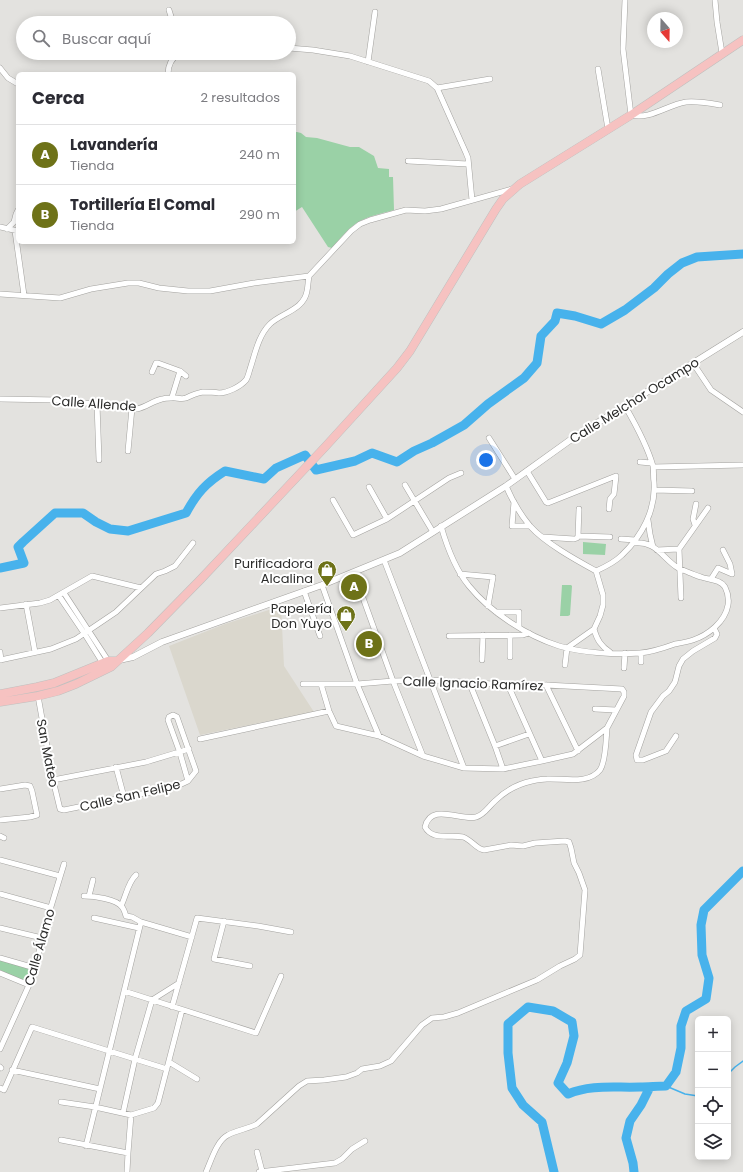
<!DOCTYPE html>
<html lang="es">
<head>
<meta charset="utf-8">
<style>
	:root { --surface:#fff; --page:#f2f2f3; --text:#2b2b33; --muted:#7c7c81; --line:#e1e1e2; --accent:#6e7218 }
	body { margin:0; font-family:Poppins,sans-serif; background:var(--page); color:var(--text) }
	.controls { position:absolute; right:12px; bottom:12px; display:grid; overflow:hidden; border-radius:6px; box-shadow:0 2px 10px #0003 }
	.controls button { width:36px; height:36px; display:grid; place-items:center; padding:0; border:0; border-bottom:1px solid var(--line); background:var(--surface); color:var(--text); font:20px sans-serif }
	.compass { position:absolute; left:647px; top:12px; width:36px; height:36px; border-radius:50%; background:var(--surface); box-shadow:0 2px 10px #0003; rotate:160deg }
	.you { position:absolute; left:486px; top:460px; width:14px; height:14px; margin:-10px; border:3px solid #fff; border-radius:50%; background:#1a73e8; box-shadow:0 0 0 6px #1a73e833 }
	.badge { display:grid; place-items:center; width:26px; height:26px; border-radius:50%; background:var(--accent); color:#fff; font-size:13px; font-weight:700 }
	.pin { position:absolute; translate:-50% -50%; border:2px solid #fff; box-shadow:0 1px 4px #0006 }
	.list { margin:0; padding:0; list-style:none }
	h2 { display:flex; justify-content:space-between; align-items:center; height:52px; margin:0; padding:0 16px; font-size:17px }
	h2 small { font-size:13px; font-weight:400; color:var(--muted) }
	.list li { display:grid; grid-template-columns:26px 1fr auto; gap:12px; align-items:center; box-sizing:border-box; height:60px; padding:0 16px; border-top:1px solid var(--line) }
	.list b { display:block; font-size:15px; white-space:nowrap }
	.list p { margin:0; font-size:13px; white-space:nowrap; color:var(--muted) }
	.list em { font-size:13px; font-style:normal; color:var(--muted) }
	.icon { flex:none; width:22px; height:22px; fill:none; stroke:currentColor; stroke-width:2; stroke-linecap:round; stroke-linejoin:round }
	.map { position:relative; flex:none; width:743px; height:1172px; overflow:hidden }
	.search { position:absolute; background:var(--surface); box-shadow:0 2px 10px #0003; left:16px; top:16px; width:280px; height:44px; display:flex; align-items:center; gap:10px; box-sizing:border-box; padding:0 14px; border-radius:22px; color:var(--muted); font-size:15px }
	.panel { position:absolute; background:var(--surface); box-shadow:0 2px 10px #0003; left:16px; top:72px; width:280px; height:172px; border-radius:6px }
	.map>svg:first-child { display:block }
	.built { fill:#dad7cd }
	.green { fill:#9ad1a6 }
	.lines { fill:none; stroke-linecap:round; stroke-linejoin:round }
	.stream { stroke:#47b2ec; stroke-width:1.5 }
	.river { stroke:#47b2ec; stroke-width:9 }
	.minor-casing { stroke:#a3a29f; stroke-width:6 }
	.tertiary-casing { stroke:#a3a29f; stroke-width:7 }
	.primary-casing { stroke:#c0c0bf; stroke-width:9 }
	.minor { stroke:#fff; stroke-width:5 }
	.tertiary { stroke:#fff; stroke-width:6 }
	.primary { stroke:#f6c2c1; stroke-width:8 }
	.labels { text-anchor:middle; stroke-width:4; stroke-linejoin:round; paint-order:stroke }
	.street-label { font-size:13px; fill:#2c2c2b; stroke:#fff }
	.poi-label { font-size:13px; fill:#2c2c2b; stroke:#fff; text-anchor:end }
</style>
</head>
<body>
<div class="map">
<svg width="743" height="1172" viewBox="0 0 743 1172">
	<rect width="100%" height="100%" fill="#e3e2df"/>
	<path class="built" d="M281,606L284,666L314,712L200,735L169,646L225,624Z"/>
	<path class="green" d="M294,132H297L301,133L306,137L317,138L350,147H359L374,156L378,168L389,169V177H393L394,210C383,213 370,216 360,221C349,227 340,239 332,248L328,247L302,207L294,212Z
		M583,542L606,544L605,555L583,554Z
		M562,585H571L572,586L570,615L568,616H560Z
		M0,960L32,969L27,983L0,970Z"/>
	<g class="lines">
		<path class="stream" d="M728,1074L735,1067L743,1061
			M666,1086L685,1094L698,1096"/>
		<path class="river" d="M0,568L24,563L18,547L23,542L55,513H83L96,522L110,529L128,531L186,513C197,493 206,483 225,471L264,479L276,468L305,455L316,470L355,461L372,453L397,462L414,451L432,443L464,425L488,404L524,378L537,363L541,336L555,321L557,313L575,316L601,324L625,310L654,288L668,274L682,263L697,257L743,254
			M554,1172L542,1122L523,1105L512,1088L508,1053V1024L528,1007L553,1011L572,1022L574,1036L567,1063L558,1083L568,1094C591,1084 616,1088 640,1087C649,1087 657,1086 666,1086L676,1072L681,1048V1026L686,1011L706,999L709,978L702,955L701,925L704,910L743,871
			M634,1172L633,1163L626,1138L630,1121L641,1105L650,1087"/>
		<defs>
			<path id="minor" d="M625,0L623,49L631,115C650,120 667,105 686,102C697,101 709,103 720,105
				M715,0L717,22L722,53
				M169,10L173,23
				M289,48L313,50L350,56L429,81L437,88L466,153L468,158L472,200
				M368,62L375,12
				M0,68L8,78L18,84
				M598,69L608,129
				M168,74C168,64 172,58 179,53
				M437,88L490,79
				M408,161L468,164
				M0,227L18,231
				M7,229L14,222L16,214L18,210
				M15,231L24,295
				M0,294L60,298L91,289L128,283H139L159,288L188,291H210L254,283L309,276L351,231L360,224L370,220L406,210L425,211L441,209L512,189
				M693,363L711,390L743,412
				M152,372L156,363H158L180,371L186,376
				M172,397L180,371
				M0,399L58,400L137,409C146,407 153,401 162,399C165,398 168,398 171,398C176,397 181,400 186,398C192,395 197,393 203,392C209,392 213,392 219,393C227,393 240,387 246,380C248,377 249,372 250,369C255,354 258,336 270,324C281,313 304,310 307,291C308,287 308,281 309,276
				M97,404L99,460
				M489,438L515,479
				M128,451L132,408
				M640,462L651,463
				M653,467L743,465
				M527,471L546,502L548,503L616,476L614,494L610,499L609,509
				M405,485L433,532
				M506,486C512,500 520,514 530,526C545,543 576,560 596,571L603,595V605L600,616L594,629L567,648
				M369,487L387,519
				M654,490L692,491
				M333,500L353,535L387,519L449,478L461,473
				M514,502L512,526H530
				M648,520L650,534L653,547
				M695,525L693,519L696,504
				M441,526C447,547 455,569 469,586C490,612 527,636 559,646C583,653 616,655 640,653C652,652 664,648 675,644C681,643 687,642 693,640C708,635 725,622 728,605C729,599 728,593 725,587C720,579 709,580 701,577C697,576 693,574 690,573C686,571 682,570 678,568C662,558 656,540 633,543
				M578,536L610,537
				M543,537L574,539L577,538L578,536L579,509
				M621,539L635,540
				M657,550L679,549
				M723,550L730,564L732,574
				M384,560L464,768
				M596,571C605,567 615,562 622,555C642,536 656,510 654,482C653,477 654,471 653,466C647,445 636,425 625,406
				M354,573L393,681L423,756
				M460,574L493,577L488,606
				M711,579L718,568L732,574
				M322,585L357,684L379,736
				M304,591L320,636
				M64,593L109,662
				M59,596L84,633L104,665
				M681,598L679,549L708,508
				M26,604L35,652
				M0,608L40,603L50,600L92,576L141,588
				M496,612H519V627
				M594,629C597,640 601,646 610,652
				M449,636L523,635L529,633
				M0,652L1,660
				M510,657V635
				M0,660L51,649L76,639L116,612L156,574L165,571L175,566L193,543
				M482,660L483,635
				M641,662V653
				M565,665L567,648
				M624,668L625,653
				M469,682L495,746L503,769
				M303,684H357L393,681L431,680L508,685H546L622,689L624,692V696L607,728L573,754L542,761L503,769L464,768L423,756L379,736L336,726L329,711L321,684
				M508,685L542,761
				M546,685L578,751
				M38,696L53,780L60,809L64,810L175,787L188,781L196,771L177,717L173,715L169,717L168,720L180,753L188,781
				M595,709L616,710
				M676,736L666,751L643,760H637L636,755L651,712L663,696L669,691L675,682L679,666L683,659L693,651L715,638L717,634L714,628
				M200,739L329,711
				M495,746L529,734
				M116,767L124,797
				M53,780L146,762L189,749
				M0,789L25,785L30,786L32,791L37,815L30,817L0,820
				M0,836L4,838
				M0,860L60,876
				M0,894L51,908
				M84,896C93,896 117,899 122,907C124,909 125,913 126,916L132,917L141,922L192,937
				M89,896L93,880
				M121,906C126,896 128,882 136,875
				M94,918L139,928
				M224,921L214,959L250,966
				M0,928L42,938
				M0,958L35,968
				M0,973L29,985
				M124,991L256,1033L281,976
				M172,1007L197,918L258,926L291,932
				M0,1049L29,985L35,968L46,923L64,864
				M169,1062L197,1079
				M0,1067L1,1068
				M12,1070L100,1089
				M0,1088L4,1090L32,1027L167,1069
				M61,1102L95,1107L131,1115L154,1108L158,1103L182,1010
				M123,1113L135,1059L152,1000L179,983
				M61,1140L128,1153
				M86,1146L141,922
				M257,1152L262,1171
				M127,1172L128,1153L131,1115
				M206,1172C211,1161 217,1140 228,1135C237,1130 248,1129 257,1124L299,1086L307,1081L324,1080L346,1077L357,1073L362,1069L380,1066L391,1061L422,1025L432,1018L444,1017L458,1013L537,980L560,966L575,959L580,955L585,890L579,873L574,863L571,848L569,842L565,841L535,843L523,846L511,845L484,850C476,849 472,840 463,837C451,834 432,841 425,827C431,802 460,821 476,817C484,815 489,806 495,801C505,791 518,784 532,781C537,780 542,779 547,779C563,778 588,785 600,770C606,761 606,739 607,728
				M259,1172L335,1163L342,1159L352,1149L365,1141"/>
			<path id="tertiary" d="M119,660L133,657L162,642L322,585L400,553L506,486L573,438L743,332"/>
			<path id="primary" d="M0,694L37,687L54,683L108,661H116
				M0,702L38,696L58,691L76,684L111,667L148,633L201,579L325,447L397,368L410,351L496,209L503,199L520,184L631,115L743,40"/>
		</defs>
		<use href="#minor" class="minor-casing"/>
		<use href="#tertiary" class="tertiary-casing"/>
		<use href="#primary" class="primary-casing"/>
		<use href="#minor" class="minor"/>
		<use href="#tertiary" class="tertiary"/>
		<use href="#primary" class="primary"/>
	</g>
	<defs>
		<symbol id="shop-pin" viewBox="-11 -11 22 30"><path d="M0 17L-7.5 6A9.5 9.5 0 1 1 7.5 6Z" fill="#6e7218" stroke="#fff"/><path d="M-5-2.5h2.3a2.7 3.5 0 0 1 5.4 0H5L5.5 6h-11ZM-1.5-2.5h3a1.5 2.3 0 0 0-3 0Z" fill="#fff"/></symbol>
	</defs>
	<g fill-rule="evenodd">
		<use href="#shop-pin" x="316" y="559" width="22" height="30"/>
		<use href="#shop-pin" x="335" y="604" width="22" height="30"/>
	</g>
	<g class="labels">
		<g class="street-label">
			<text transform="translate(634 400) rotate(-32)" y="5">Calle Melchor Ocampo</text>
			<text transform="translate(94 403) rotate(4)" y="5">Calle Allende</text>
			<text transform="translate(473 683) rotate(2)" y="5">Calle Ignacio Ramírez</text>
			<text transform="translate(48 753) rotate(79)" y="5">San Mateo</text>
			<text transform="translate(130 795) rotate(-13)" y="5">Calle San Felipe</text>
			<text transform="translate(39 947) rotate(-74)" y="5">Calle Álamo</text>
		</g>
		<g class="poi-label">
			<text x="313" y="568">Purificadora<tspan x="313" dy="15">Alcalina</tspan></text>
			<text x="332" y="613">Papelería<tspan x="332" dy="15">Don Yuyo</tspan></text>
		</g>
	</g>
</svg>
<div class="controls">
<button>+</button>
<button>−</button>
<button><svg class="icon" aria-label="locate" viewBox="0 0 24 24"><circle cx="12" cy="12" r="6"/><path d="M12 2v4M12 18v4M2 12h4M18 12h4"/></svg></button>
<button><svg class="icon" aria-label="layers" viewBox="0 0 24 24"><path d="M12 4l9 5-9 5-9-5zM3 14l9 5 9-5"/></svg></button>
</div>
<svg class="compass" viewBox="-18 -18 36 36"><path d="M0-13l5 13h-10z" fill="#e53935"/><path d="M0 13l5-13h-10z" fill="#7c7c81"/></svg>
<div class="you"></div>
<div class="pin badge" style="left:354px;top:587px">A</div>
<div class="pin badge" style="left:369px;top:644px">B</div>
<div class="search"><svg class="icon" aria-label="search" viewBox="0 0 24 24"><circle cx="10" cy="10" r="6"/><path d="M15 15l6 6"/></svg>Buscar aquí</div>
<section class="panel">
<h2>Cerca<small>2 resultados</small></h2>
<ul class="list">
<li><span class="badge">A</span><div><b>Lavandería</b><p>Tienda</p></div><em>240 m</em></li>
<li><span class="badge">B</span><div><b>Tortillería El Comal</b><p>Tienda</p></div><em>290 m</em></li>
</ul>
</section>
</div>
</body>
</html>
